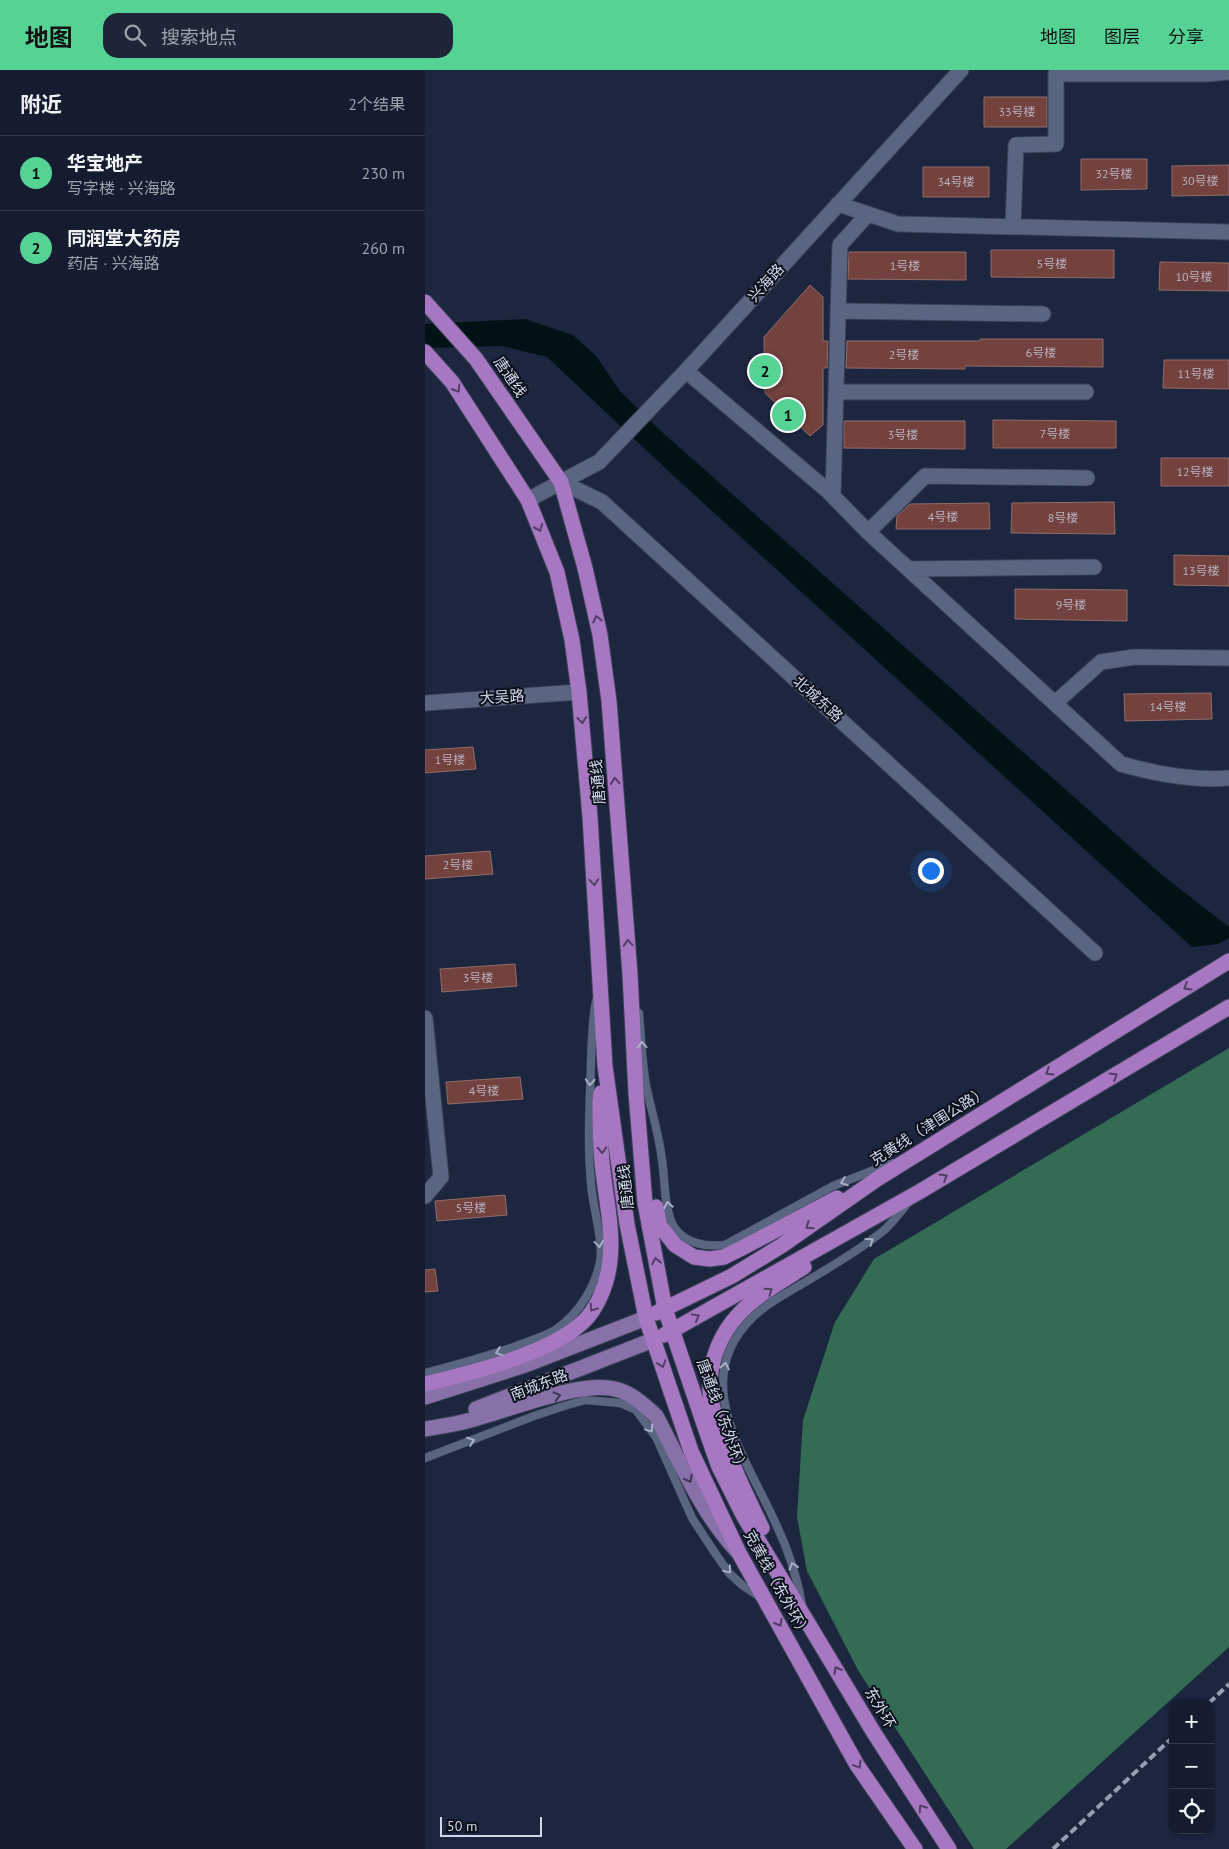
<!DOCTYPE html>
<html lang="zh">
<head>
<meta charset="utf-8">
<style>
	:root { --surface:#151c2f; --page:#1e2537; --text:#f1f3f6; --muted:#9da1aa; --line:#343a4b; --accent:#54d395 }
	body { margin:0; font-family:"PT Sans","Noto Sans SC",sans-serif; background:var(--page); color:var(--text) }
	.controls { position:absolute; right:15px; bottom:15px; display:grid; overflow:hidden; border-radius:10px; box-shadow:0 1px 4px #0004 }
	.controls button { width:45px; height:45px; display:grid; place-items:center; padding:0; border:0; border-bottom:1px solid var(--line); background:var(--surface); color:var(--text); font:25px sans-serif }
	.scale { position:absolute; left:15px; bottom:12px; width:102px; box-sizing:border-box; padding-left:5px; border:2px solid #d1d8e8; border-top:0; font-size:14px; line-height:18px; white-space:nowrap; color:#d1d8e8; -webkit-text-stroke:4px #0b101b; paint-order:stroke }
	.you { position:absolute; left:505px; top:800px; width:18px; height:18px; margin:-12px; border:4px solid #fff; border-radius:50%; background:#1a73e8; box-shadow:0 0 0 8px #1a73e833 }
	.badge { display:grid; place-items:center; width:32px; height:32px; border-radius:50%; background:var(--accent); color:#111; font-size:16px; font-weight:700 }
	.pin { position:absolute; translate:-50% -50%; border:2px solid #fff; box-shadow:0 1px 5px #0006 }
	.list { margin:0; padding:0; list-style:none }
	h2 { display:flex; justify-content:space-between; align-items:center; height:65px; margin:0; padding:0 20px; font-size:21px }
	h2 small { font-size:16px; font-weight:400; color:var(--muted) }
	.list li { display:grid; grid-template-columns:32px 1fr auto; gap:15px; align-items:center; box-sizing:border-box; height:75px; padding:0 20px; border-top:1px solid var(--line) }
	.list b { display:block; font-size:19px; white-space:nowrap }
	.list p { margin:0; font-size:16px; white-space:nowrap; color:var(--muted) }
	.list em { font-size:16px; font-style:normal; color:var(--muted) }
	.icon { flex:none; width:28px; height:28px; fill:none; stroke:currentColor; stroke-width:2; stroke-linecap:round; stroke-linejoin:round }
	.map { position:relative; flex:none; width:804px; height:1779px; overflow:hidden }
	header { display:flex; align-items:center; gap:30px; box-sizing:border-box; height:70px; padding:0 25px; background:var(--accent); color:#111 }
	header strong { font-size:24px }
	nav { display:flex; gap:28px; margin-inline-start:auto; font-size:18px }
	.search { width:350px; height:45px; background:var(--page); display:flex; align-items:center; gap:12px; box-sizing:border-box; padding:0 18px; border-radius:15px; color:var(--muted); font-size:19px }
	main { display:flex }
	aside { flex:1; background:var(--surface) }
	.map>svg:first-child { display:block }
	.forest { fill:#336b54 }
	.water { fill:#001215 }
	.building { fill:#73413e; stroke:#916c69 }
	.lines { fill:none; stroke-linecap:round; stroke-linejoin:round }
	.lane-casing { stroke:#3c4358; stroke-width:9 }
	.street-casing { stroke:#3c4358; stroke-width:17 }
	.secondary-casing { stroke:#3c4358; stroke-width:17 }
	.primary-casing { stroke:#3c4358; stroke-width:17 }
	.highway-casing { stroke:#3c4358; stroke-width:17 }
	.lane { stroke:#596581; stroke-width:8 }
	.street { stroke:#596581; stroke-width:15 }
	.secondary { stroke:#596581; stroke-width:15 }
	.primary { stroke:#8870a8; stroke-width:15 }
	.highway { stroke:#a777c2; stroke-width:15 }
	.rail { stroke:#969eb1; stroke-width:4; stroke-dasharray:8 4; stroke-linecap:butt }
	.oneway { stroke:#513e66 }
	.oneway2 { stroke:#a7b0c4 }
	.oneway3 { stroke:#3d3653 }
	.labels { text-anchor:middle; stroke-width:4; stroke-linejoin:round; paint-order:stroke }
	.number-label { font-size:12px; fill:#bab2be }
	.street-label { font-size:15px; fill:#d1d8e8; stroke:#0b101b }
</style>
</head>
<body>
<header>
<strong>地图</strong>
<div class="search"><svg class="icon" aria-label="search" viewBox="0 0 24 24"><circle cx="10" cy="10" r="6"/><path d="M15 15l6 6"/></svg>搜索地点</div>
<nav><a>地图</a><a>图层</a><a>分享</a></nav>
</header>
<main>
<aside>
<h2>附近<small>2个结果</small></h2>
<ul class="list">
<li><span class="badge">1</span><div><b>华宝地产</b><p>写字楼 · 兴海路</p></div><em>230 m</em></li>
<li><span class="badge">2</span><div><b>同润堂大药房</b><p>药店 · 兴海路</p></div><em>260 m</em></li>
</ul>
</aside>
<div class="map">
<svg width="804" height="1779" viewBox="0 0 804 1779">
	<rect width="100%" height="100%" fill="#1c263f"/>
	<path class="forest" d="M804,978V1577L581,1779H549L434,1602L382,1501L372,1447L378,1350L410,1252L449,1189Z"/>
	<path class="water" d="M100,249L148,265L171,286L195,321L237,362L737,805L804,857V868L793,874L767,877L253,410L122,287L77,276L0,278V254Z"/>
	<path class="building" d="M559,27H622V57H559Z
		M656,89H722V119L656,120Z
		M804,95V125L747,126V96Z
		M498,97H564V127H498Z
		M566,180H689V208L566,207Z
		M424,182H541V210L423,209Z
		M735,192L804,193V221L734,220Z
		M385,215L398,227V271H403L402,298H398V355L385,366L340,323L339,267Z
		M555,269H678V297L540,296V299L421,298L422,271H555Z
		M739,290H804V319L738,318Z
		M568,350L691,351V378H568Z
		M419,351H540V379L419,378Z
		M736,388H804V416H736Z
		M689,432L690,464L586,463L587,433Z
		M564,433L565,459H471L472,446L485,434Z
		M749,485L804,486V516L749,515Z
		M590,519L702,520V551L590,549Z
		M786,623L787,649L700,651L699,624Z
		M48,677L51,699L0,703V680Z
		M65,781L68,804L0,809V786Z
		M90,894L92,916L17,922L15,899Z
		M95,1007L98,1029L23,1034L21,1012Z
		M80,1125L82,1145L12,1151L10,1131Z
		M10,1199L13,1221L0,1222V1200Z"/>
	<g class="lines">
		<defs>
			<path id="lane" d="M214,943C216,967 217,992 221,1015C226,1040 234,1064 237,1090C240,1109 239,1140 249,1157C260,1174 282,1177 300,1175L408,1116L467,1093
				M0,1303C34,1294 69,1285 102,1272C112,1268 124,1265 133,1258C154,1243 170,1217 175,1192C179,1172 167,1134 166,1113C162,1072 165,1032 166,991C167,971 167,951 171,931
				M0,1388L109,1346L139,1336L160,1330L195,1333L211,1340L231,1367L267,1448L290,1483L304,1503L317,1515L335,1527
				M377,1535C372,1505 363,1479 350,1452C321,1387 262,1310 328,1247C343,1232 364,1222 382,1211C407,1196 435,1180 458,1161C467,1154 475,1142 483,1133"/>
			<path id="street" d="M413,134L473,154L804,162
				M588,157L591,75L631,74V4H783L804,2
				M413,241L618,244
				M261,301L403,421L443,462L696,694C731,704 767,711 804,708
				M411,322H661
				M408,426L415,175L443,144
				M103,430L136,412L177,432L670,883
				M443,462L500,406L662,408
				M484,499L669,497
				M630,633L676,592L709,587L804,588
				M0,948L16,1107L0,1126"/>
			<path id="secondary" d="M136,412L174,392L261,301L536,0
				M0,633L154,622"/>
			<path id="primary" d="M0,1327L100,1295L221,1248
				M51,1339L228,1270
				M0,1359C13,1357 25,1355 38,1352C77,1343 153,1310 190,1319C207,1323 219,1335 231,1346C256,1393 276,1442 312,1481"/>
			<path id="highway" d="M0,232L51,289L136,412L160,498L175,565L184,631L205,904L211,1023L220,1133L240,1239L283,1366L294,1397L318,1445L449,1663L524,1779
				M0,282L27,312L103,430L132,502L147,570L154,622L165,747L180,996L202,1154L221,1248L266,1381L314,1483L432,1695L490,1779
				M231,1137L235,1156L250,1175L269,1187L285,1189L299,1187L317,1178L412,1128
				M231,1243L307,1206L356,1176L452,1109L804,891
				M239,1265L494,1122L804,937
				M0,1314C45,1303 124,1284 158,1252C172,1239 181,1216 184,1198C190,1163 180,1126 177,1092C175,1072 175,1051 175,1031L176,1023
				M337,1458C321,1425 305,1392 294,1357C290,1345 285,1332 285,1320C284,1292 295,1264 314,1244C332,1225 357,1211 379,1197"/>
		</defs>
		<use href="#lane" class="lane-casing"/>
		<use href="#street" class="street-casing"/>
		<use href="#secondary" class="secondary-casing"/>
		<use href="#primary" class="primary-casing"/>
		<use href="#highway" class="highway-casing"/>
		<use href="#lane" class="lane"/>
		<use href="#street" class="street"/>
		<use href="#secondary" class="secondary"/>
		<use href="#primary" class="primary"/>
		<use href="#highway" class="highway"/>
		<path class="rail" d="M784,1633L804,1614
			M628,1779L748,1667"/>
	</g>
	<defs><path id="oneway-chevron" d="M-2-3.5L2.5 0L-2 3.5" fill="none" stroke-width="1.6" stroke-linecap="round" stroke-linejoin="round" transform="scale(1.25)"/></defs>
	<g class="oneway">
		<use href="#oneway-chevron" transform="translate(32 319) rotate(57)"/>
		<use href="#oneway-chevron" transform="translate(114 458) rotate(68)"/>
		<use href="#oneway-chevron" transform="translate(172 549) rotate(-103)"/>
		<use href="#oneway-chevron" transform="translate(157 650) rotate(85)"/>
		<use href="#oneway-chevron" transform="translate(190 711) rotate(-95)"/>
		<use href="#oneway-chevron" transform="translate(169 812) rotate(86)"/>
		<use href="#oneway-chevron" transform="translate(203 873) rotate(-94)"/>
		<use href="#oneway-chevron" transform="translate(762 917) rotate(149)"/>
		<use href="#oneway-chevron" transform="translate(624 1002) rotate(148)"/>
		<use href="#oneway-chevron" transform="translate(689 1006) rotate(-31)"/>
		<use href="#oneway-chevron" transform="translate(177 1080) rotate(88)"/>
		<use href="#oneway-chevron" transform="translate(519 1107) rotate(-31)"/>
		<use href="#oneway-chevron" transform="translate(384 1156) rotate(145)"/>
		<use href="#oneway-chevron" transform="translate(231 1191) rotate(-101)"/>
		<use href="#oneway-chevron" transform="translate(344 1221) rotate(-35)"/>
		<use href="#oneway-chevron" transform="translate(168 1238) rotate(123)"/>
		<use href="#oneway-chevron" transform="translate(271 1247) rotate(-29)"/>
		<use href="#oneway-chevron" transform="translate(237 1294) rotate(71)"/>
		<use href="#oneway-chevron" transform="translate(354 1553) rotate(60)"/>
		<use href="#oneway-chevron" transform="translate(412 1600) rotate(-120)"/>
		<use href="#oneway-chevron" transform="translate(433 1695) rotate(59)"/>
		<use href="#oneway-chevron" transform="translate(497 1738) rotate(-123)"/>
	</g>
	<g class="oneway2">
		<use href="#oneway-chevron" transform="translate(217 975) rotate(-94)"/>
		<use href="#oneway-chevron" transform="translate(165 1012) rotate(94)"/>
		<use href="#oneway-chevron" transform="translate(419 1112) rotate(159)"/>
		<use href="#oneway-chevron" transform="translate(243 1135) rotate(-100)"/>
		<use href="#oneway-chevron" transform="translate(445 1171) rotate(-36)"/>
		<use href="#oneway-chevron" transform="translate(174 1174) rotate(85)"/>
		<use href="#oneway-chevron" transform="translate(74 1282) rotate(161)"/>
		<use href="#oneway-chevron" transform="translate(300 1296) rotate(-78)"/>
		<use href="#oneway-chevron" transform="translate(225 1359) rotate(56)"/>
		<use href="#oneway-chevron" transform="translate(46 1371) rotate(-21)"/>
		<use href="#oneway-chevron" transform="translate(368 1496) rotate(-107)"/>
		<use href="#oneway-chevron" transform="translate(303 1500) rotate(50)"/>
	</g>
	<g class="oneway3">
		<use href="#oneway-chevron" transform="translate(132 1326) rotate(-14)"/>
		<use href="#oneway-chevron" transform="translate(264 1409) rotate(62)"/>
	</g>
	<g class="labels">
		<g class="number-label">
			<text x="592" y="46">33号楼</text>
			<text x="689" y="108">32号楼</text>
			<text x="775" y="115">30号楼</text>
			<text x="531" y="116">34号楼</text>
			<text x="627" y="198">5号楼</text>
			<text x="480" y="200">1号楼</text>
			<text x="769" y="211">10号楼</text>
			<text x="616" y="287">6号楼</text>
			<text x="479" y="289">2号楼</text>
			<text x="771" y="308">11号楼</text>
			<text x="630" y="368">7号楼</text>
			<text x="478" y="369">3号楼</text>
			<text x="770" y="406">12号楼</text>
			<text x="518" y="451">4号楼</text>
			<text x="638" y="452">8号楼</text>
			<text x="776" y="505">13号楼</text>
			<text x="646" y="539">9号楼</text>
			<text x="743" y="641">14号楼</text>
			<text x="25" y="694">1号楼</text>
			<text x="33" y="799">2号楼</text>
			<text x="53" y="912">3号楼</text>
			<text x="59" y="1025">4号楼</text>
			<text x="46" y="1142">5号楼</text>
		</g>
		<g class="street-label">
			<text transform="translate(341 213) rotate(-48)" y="5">兴海路</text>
			<text transform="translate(85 307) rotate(56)" y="5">唐通线</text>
			<text transform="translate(77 627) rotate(-4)" y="5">大吴路</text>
			<text transform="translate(393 629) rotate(42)" y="5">北城东路</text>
			<text transform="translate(173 712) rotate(-95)" y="5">唐通线</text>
			<text transform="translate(504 1056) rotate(-32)" y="5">克黄线（津围公路）</text>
			<text transform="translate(201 1117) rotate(-96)" y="5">唐通线</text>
			<text transform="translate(114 1315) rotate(-21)" y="5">南城东路</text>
			<text transform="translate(297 1346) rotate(70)" y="5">唐通线（东外环）</text>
			<text transform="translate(352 1514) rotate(61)" y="5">克黄线（东外环）</text>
			<text transform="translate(455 1638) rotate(59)" y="5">东外环</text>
		</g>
	</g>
</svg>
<div class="controls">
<button>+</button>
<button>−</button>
<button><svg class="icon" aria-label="locate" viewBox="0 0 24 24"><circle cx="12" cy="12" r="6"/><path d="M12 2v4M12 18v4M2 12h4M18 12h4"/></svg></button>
</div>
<div class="scale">50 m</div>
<div class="you"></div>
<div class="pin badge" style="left:363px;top:345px">1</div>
<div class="pin badge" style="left:340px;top:301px">2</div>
</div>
</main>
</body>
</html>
